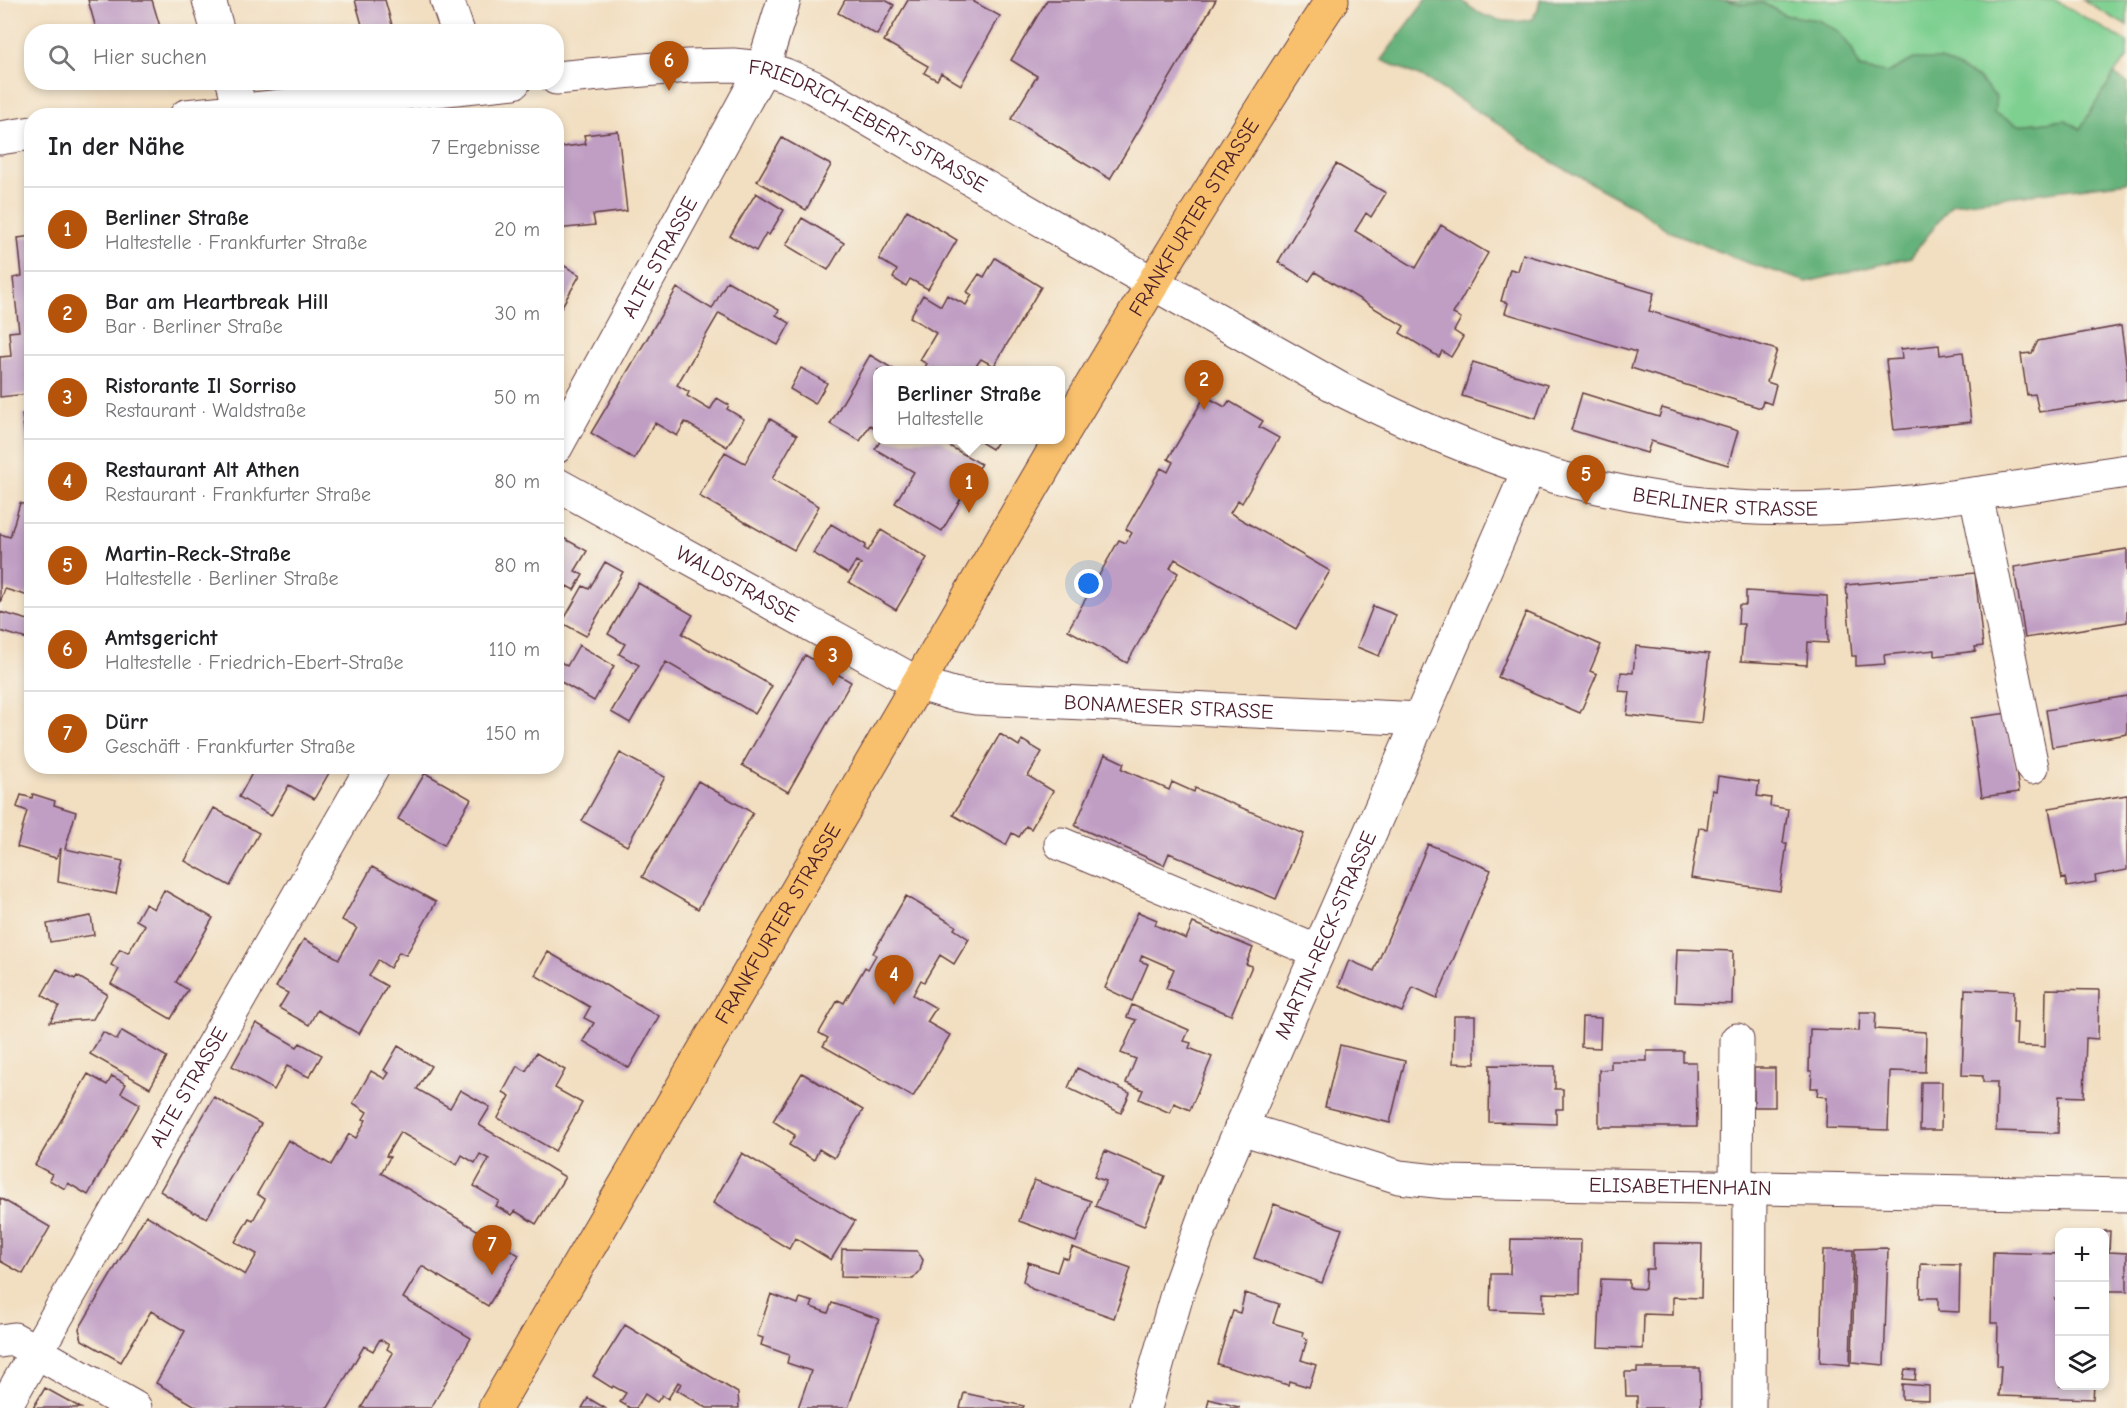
<!DOCTYPE html>
<html lang="de">
<head>
<meta charset="utf-8">
<style>
	:root { --surface:#fff; --page:#f6f6f6; --text:#202124; --muted:#757577; --line:#e0e0e0; --accent:#b45309 }
	body { margin:0; font-family:"Comic Neue",sans-serif; background:var(--page); color:var(--text) }
	.controls { position:absolute; right:18px; bottom:18px; display:grid; overflow:hidden; border-radius:12px; box-shadow:0 3px 9px #0003 }
	.controls button { width:54px; height:54px; display:grid; place-items:center; padding:0; border:0; border-bottom:2px solid var(--line); background:var(--surface); color:var(--text); font:30px sans-serif }
	.you { position:absolute; left:1089px; top:584px; width:21px; height:21px; margin:-15px; border:4px solid #fff; border-radius:50%; background:#1a73e8; box-shadow:0 0 0 9px #1a73e833 }
	.badge { display:grid; place-items:center; width:39px; height:39px; border-radius:50%; background:var(--accent); color:#fff; font-size:20px; font-weight:700 }
	.pin { position:absolute; translate:-50% -50px; filter:drop-shadow(0 2px 3px #0008) }
	.pin::after { content:''; position:absolute; top:32px; width:21px; height:18px; background:inherit; clip-path:polygon(0 0,100% 0,50% 100%) }
	.popup { position:absolute; left:873px; top:366px; width:192px; height:78px; box-sizing:border-box; display:grid; place-content:center; border-radius:12px; background:var(--surface); filter:drop-shadow(0 2px 4px #0005); font-size:20px; white-space:nowrap; color:var(--muted) }
	.popup b { font-size:22px; color:var(--text) }
	.popup::after { content:''; position:absolute; left:50%; top:100%; margin-left:-12px; border:12px solid transparent; border-top-color:var(--surface) }
	.list { margin:0; padding:0; list-style:none }
	h2 { display:flex; justify-content:space-between; align-items:center; height:78px; margin:0; padding:0 24px; font-size:26px }
	h2 small { font-size:20px; font-weight:400; color:var(--muted) }
	.list li { display:grid; grid-template-columns:39px 1fr auto; gap:18px; align-items:center; box-sizing:border-box; height:84px; padding:0 24px; border-top:2px solid var(--line) }
	.list b { display:block; font-size:22px; white-space:nowrap }
	.list p { margin:0; font-size:20px; white-space:nowrap; color:var(--muted) }
	.list em { font-size:20px; font-style:normal; color:var(--muted) }
	.icon { flex:none; width:33px; height:33px; fill:none; stroke:currentColor; stroke-width:2; stroke-linecap:round; stroke-linejoin:round }
	.map { position:relative; flex:none; width:2127px; height:1408px; overflow:hidden }
	.search { position:absolute; background:var(--surface); box-shadow:0 3px 9px #0003; left:24px; top:24px; width:540px; height:66px; display:flex; align-items:center; gap:15px; box-sizing:border-box; padding:0 21px; border-radius:24px; color:var(--muted); font-size:22px }
	.panel { position:absolute; background:var(--surface); box-shadow:0 3px 9px #0003; left:24px; top:108px; width:540px; height:666px; border-radius:24px }
	.map>svg:first-child { display:block }
	.green { fill:#7ed091; stroke:#64785e; stroke-width:1.5 }
	.forest { fill:#66b27b; stroke:#586853; stroke-width:1.5 }
	.building { fill:#c09ec4 }
	.lines { fill:none; stroke-linecap:round; stroke-linejoin:round }
	.minor-casing { stroke:#633c41; stroke-width:35 }
	.major-casing { stroke:#633c41; stroke-width:35 }
	.minor { stroke:#fff; stroke-width:33 }
	.major { stroke:#f8bf6c; stroke-width:33 }
	.labels { text-anchor:middle; stroke-width:5; stroke-linejoin:round; paint-order:stroke }
	.street-label { font-size:21px; fill:#4a1f2b; stroke:#f7f3e8 }
</style>
</head>
<body>
<div class="map">
<svg width="2127" height="1408" viewBox="0 0 2127 1408">
	<rect width="100%" height="100%" fill="#f7f3e8"/>
	<filter id="ink" filterUnits="userSpaceOnUse"><feTurbulence type="fractalNoise" baseFrequency=".0167" numOctaves="2"/><feDisplacementMap in="SourceGraphic" scale="12" xChannelSelector="R" yChannelSelector="G"/><feConvolveMatrix kernelMatrix="1 2 1 2 8 2 1 2 1" color-interpolation-filters="sRGB"/></filter>
	<filter id="wash" filterUnits="userSpaceOnUse"><feTurbulence type="fractalNoise" baseFrequency=".008" numOctaves="4" result="noise"/><feDisplacementMap in="SourceGraphic" scale="24" xChannelSelector="R" yChannelSelector="G"/><feGaussianBlur stdDeviation="1.35" result="paint"/><feColorMatrix in="noise" values="0 0 0 0 0 0 0 0 0 0 0 0 0 0 0 0 0 1.4 0 .05"/><feComposite in="paint" operator="in"/></filter>
	<g filter="url(#wash)">
		<rect width="100%" height="100%" fill="#f2dec0"/>
		<path class="green" d="M1726,0H2055L2127,42V58L2114,74L2080,130L2066,120L2018,125L1994,113L1914,59L1887,73L1859,68L1852,49L1838,32L1818,21L1784,15L1763,3L1742,4Z
			M2082,0H2127V26Z"/>
		<path class="forest" d="M1426,0H1462C1480,18 1507,26 1532,19L1538,9L1540,0H1726L1742,4L1763,3L1784,15L1818,20L1838,31L1852,49L1859,68L1887,73L1914,59H1941L1977,77L1996,97L1994,113L2018,125L2066,120L2080,129L2114,74L2127,83V182L1952,204L1911,257L1807,282L1745,262L1669,231L1636,208L1552,162L1501,126L1426,79L1381,60Z"/>
		<g id="blocks">
			<path class="building" d="M88,0H152L161,30L97,32Z
				M355,0H385L394,32H364Z
				M845,0H885L894,5L877,35L838,13Z
				M908,0H975L974,2L1000,16L961,85L941,73L937,80L924,73L928,66L884,41Z
				M1047,0H1216L1110,179L1011,119L1037,76L1011,60Z
				M618,131L627,211L593,215L595,225L556,229V148L586,144L584,135Z
				M782,138L831,165L806,210L757,181Z
				M1336,164L1386,193L1371,217L1366,213L1355,231L1416,268L1441,225L1488,253L1453,314L1461,318L1454,331L1463,337L1451,357L1442,351L1439,357L1400,333L1404,326L1315,272L1309,281L1278,262Z
				M756,193L784,210L769,235L766,233L756,251L730,236Z
				M907,210L957,240L928,289L910,279L906,286L893,278L897,270L879,259Z
				M802,218L844,243L828,270L786,245Z
				M32,236V461H28L22,414H29L27,394L0,397V357L11,356L9,332L19,331L13,278L22,276L18,238Z
				M1523,254L1654,293L1649,311L1777,350L1767,382L1776,385L1771,404L1763,401L1761,408L1631,368L1636,352L1505,313L1508,303L1501,301L1510,269L1518,271Z
				M995,258L1041,287L994,366L981,359L973,370H923L927,364L920,360L936,333L910,317L923,295L941,306L947,295L966,305L972,295L967,292L979,274L984,277Z
				M556,261L580,275L558,313L556,312Z
				M727,281L779,310L776,315L790,323L778,345L719,313L677,385L689,392L687,396L710,410L717,398L729,405L727,409L744,419L727,447L685,422L677,436L655,423L634,459L591,433L677,288L712,309Z
				M2121,326L2127,369V399L2039,412L2035,394L2027,395L2021,354L2032,353L2038,341Z
				M1939,345L1940,355L1963,352L1971,422L1894,430L1886,360L1902,359L1901,349Z
				M870,355L895,370H878V430L870,425L860,441L830,424Z
				M1473,362L1547,385L1536,419L1462,396Z
				M801,368L827,383L815,404L790,389Z
				M1582,393L1659,417L1662,408L1738,431L1728,465L1651,441L1647,453L1571,430Z
				M1205,396L1225,407L1229,401L1263,421L1259,427L1279,438L1242,503L1238,500L1230,513L1330,571L1296,629L1175,559L1170,568L1178,573L1127,663L1068,630L1119,540L1126,543L1132,533L1126,529L1161,468L1168,472L1173,462L1168,459Z
				M770,419L797,435L772,479L819,506L794,550L699,496L725,452L745,463Z
				M881,440H939L981,464L942,531L895,503L914,472L875,449Z
				M977,440H998L992,449Z
				M20,503L32,507V597L5,589L0,603V534L10,537Z
				M831,524L866,545L864,548L868,551L881,530L927,558L896,610L849,582L861,564L856,561L848,574L813,553Z
				M556,534L587,551L575,571L583,575L574,590L567,586L556,604Z
				M2127,549V622L2025,638L2014,567Z
				M605,562L623,572L586,636L562,623L583,586L589,589Z
				M1975,573L1983,646L1975,647L1976,651L1935,656V650L1884,655L1885,664L1856,666V656H1852L1846,585Z
				M638,583L693,615L682,634L772,686L755,714L666,662L630,723L611,712L639,665L619,654L625,644L608,634Z
				M1746,591L1827,596L1828,643L1808,642L1807,665L1741,661L1744,624H1738L1739,605H1746Z
				M1373,606L1396,615L1379,656L1357,647Z
				M0,612L32,621L27,639L0,631Z
				M1526,612L1601,645L1590,671L1597,674L1580,713L1498,677Z
				M579,645L614,666L594,701L556,679V659L567,666Z
				M1636,646L1709,654L1701,723L1627,715L1630,692L1619,691L1621,672L1633,673Z
				M805,655L851,682L788,792L742,765Z
				M2127,696V734L2052,747L2046,710Z
				M2008,713L2019,792L1982,797L1971,718Z
				M1000,734L1019,746L1022,740L1042,752L1028,776L1053,791L1031,829L1026,826L1019,837L1012,833L1006,845L953,815Z
				M620,753L665,777L627,846L582,821Z
				M1105,754L1124,763L1122,769L1169,790L1172,782L1194,792L1195,788L1304,834L1276,899L1169,853L1164,865L1075,826Z
				M256,766H333L314,799L289,785L271,816L239,797Z
				M425,773L471,799L444,845L398,819Z
				M1718,776L1759,782L1757,796L1771,798L1770,806L1788,809L1783,843H1787L1780,891L1691,878L1699,828L1707,829L1712,790L1716,791Z
				M698,781L753,813L698,909L642,877Z
				M33,794L55,801L54,805L76,812L65,849L123,861L116,894L58,882L61,848L56,858L17,847L27,811L17,807L21,795L32,798Z
				M2127,795V870L2095,876L2096,882L2067,887L2065,878L2062,879L2049,808Z
				M214,808L259,833L230,886L185,861Z
				M1428,844L1491,870L1437,998L1413,987L1402,1012L1339,986L1349,960L1374,971Z
				M372,867L436,902L406,955L399,952L390,968L378,960L369,976L387,986L359,1034L317,1010L309,1025L279,1008L288,993L276,987L304,939L339,959L357,928L342,920Z
				M164,890L213,918L176,982L188,990L171,1019L111,984L119,969L111,965L120,949L128,953L145,925L136,920L145,904L154,909Z
				M906,896L956,926L954,929L969,939L954,964L940,955L924,982L921,980L913,995L936,1008L927,1022L950,1035L913,1097L823,1046L828,1038L819,1033L838,1000L844,1003L865,967L868,969L876,955L873,953Z
				M1138,912L1157,920L1155,925L1186,939L1193,923L1253,948L1246,964L1252,966L1231,1015L1166,988L1174,969L1142,955L1140,961L1148,964L1132,1001L1105,988Z
				M91,916L94,935L50,942L47,924Z
				M1677,949L1733,951L1732,1004L1675,1002Z
				M548,952L659,1016L629,1068L583,1041L594,1023L584,1018L590,1007L535,975Z
				M57,969L75,979L77,976L107,994L93,1019L50,1022L59,1006L42,995Z
				M1965,989L2014,991L2013,1023H2017L2016,1045L2045,1047L2046,989L2099,990L2098,1039L2086,1038L2084,1097L2059,1096L2058,1133L1996,1131L1997,1082H1983V1076L1962,1075Z
				M1132,1005L1189,1030L1184,1041L1191,1043L1189,1048L1212,1057L1190,1110L1174,1103L1170,1113L1139,1099L1143,1090L1126,1083L1136,1059L1121,1053L1136,1020L1127,1017Z
				M1860,1012H1876L1875,1029L1926,1032L1925,1072L1890,1071L1888,1130L1826,1128L1827,1097L1817,1096L1818,1088H1811L1812,1071H1809L1810,1029L1859,1031Z
				M1454,1016H1475V1064L1453,1063Z
				M1582,1017L1601,1018L1600,1048L1581,1047Z
				M256,1023L297,1047L300,1043L322,1055L309,1077L287,1066L274,1090L232,1066Z
				M122,1031L167,1057L150,1088L90,1054L103,1032L117,1040Z
				M1340,1045L1405,1061L1390,1123L1325,1107Z
				M398,1046L431,1066L417,1089L450,1108L460,1090L490,1107L479,1125L565,1177L536,1224L515,1211L512,1215L496,1206L499,1201L474,1186L489,1159L480,1154L475,1163L462,1155L457,1165L400,1132L386,1156L390,1157L381,1173L519,1255L488,1306L422,1266L403,1298L471,1338L431,1408H361L393,1353L387,1349L389,1345L380,1339L373,1351L364,1346L328,1408H199L156,1383L185,1331L151,1311L121,1362L82,1340L79,1329L146,1215L245,1275L257,1254L235,1242L249,1218L253,1220L265,1199L257,1194L288,1140L331,1165L349,1134L356,1138L366,1120L363,1119L367,1112L353,1103L371,1071L385,1079L389,1073L384,1070Z
				M1647,1051H1683V1062H1696L1697,1127H1599V1070L1611,1069V1061H1647Z
				M536,1053L565,1070L555,1088L582,1103L555,1151L498,1118L510,1096L503,1092L517,1066L526,1071Z
				M1490,1065L1555,1066V1089H1563V1109H1556V1124L1489,1122Z
				M1077,1068L1130,1093L1121,1113L1068,1088Z
				M1754,1068H1775V1107H1754Z
				M802,1073L863,1110L834,1158L819,1149L814,1160L789,1145L795,1135L773,1121Z
				M88,1074L107,1085L112,1076L126,1084L121,1093L140,1104L88,1195L68,1183L65,1189L49,1180L52,1174L35,1165Z
				M1921,1082H1942L1941,1130H1920Z
				M214,1097L261,1124L207,1218L195,1212L194,1213L160,1191Z
				M1105,1151L1165,1176L1144,1226L1095,1206L1106,1181L1094,1177Z
				M742,1153L855,1221L831,1260L795,1238L789,1249L713,1203Z
				M1034,1180L1091,1201L1076,1242L1019,1221Z
				M0,1198L50,1227L23,1274L0,1261Z
				M1274,1204L1342,1229L1322,1283L1254,1258Z
				M2104,1231H2110L2109,1252L2127,1253V1291H2104Z
				M1511,1239L1581,1240L1580,1294L1543,1293V1312L1490,1310L1491,1274H1510Z
				M1653,1243L1702,1244L1701,1298L1673,1297V1315L1644,1314L1643,1349L1598,1347L1601,1279L1629,1280V1288L1645,1289L1646,1269H1653Z
				M1072,1247L1131,1268L1114,1318L1032,1289L1023,1281L1028,1262L1057,1272L1062,1257L1068,1259Z
				M1886,1248L1888,1249L1884,1365L1852,1362L1855,1249Z
				M842,1249L917,1251L923,1260L920,1271L913,1279L841,1277Z
				M1823,1250H1853L1850,1365L1820,1362Z
				M1993,1252L2060,1254V1299H2055L2060,1304V1318L2055,1324L2060,1325V1386H2094L2093,1399L1999,1396L2001,1366H1997L1998,1323H1991Z
				M1921,1264L1960,1265L1959,1312L1938,1311V1298H1920Z
				M1245,1293L1279,1304L1273,1323L1303,1332L1302,1336L1307,1340L1301,1360L1316,1365L1309,1387L1289,1381L1288,1385L1217,1364L1233,1311L1240,1313Z
				M771,1294L798,1304L800,1298L813,1302L811,1307L828,1313L832,1303L879,1319L848,1408H798L811,1371L787,1363L789,1355L761,1345L763,1338L757,1336Z
				M625,1325L738,1393L739,1408H707L677,1390L681,1384L678,1382L668,1399L662,1395L657,1402L645,1394L636,1408H630L620,1402L626,1393L613,1386L612,1388L593,1376Z
				M1637,1368H1700L1701,1408H1637V1396H1626L1625,1372H1637Z
				M1905,1369L1916,1370L1915,1380L1903,1379Z
				M1902,1384L1929,1386V1400L1902,1399Z
				M45,1388L81,1408H33Z
				M964,1393L1024,1406L1023,1408H960Z
				M588,1398L605,1408H582Z
				M1209,1399L1239,1407V1408H1207Z"/>
		</g>
	</g>
	<g filter="url(#ink)">
		<use href="#blocks" fill-opacity="0" stroke="#633c41" stroke-width="1.5"/>
		<g class="lines">
			<defs>
				<g id="minor">
					<path d="M209,0L218,32"/>
					<path d="M447,0L458,32"/>
					<path id="s1" d="M556,78L688,66L733,65L763,68L785,75L813,87L1073,238L1342,390C1402,420 1466,449 1530,469C1592,489 1669,502 1735,507C1866,516 1998,490 2127,471"/>
					<path d="M233,82L240,109"/>
					<path d="M186,116L514,82"/>
					<path d="M0,138L32,133"/>
					<path id="s2" d="M556,447L763,68L784,0"/>
					<path id="s3" d="M556,484L917,683L953,694L976,698L1421,719"/>
					<path d="M1976,494L2032,767"/>
					<path d="M1061,844L1318,952"/>
					<path id="s4" d="M1241,1128L1399,1177L1445,1182L2127,1195"/>
					<path d="M1736,1188L1737,1040"/>
					<path d="M0,1341L14,1339L135,1408"/>
					<path id="s5" d="M4,1408L373,766"/>
					<path id="s6" d="M1145,1408L1179,1287L1214,1190L1529,469"/>
					<path d="M1749,1408L1750,1187"/>
				</g>
				<g id="major">
					<path id="s7" d="M1060,438C1148,290 1237,143 1332,0"/>
					<path id="s8" d="M495,1408L1060,440"/>
				</g>
			</defs>
			<use href="#minor" class="minor-casing"/>
			<use href="#major" class="major-casing"/>
			<use href="#minor" class="minor"/>
			<use href="#major" class="major"/>
		</g>
	</g>
	<g class="labels">
		<g class="street-label">
			<text dy="7" stroke="none"><textPath href="#s1" startOffset="327">FRIEDRICH-EBERT-STRASSE</textPath></text>
			<text dy="7" stroke="none"><textPath href="#s7" startOffset="258">FRANKFURTER STRASSE</textPath></text>
			<text dy="7" stroke="none"><textPath href="#s2" startOffset="216">ALTE STRASSE</textPath></text>
			<text dy="7" stroke="none"><textPath href="#s1" startOffset="1274">BERLINER STRASSE</textPath></text>
			<text dy="7" stroke="none"><textPath href="#s3" startOffset="207">WALDSTRASSE</textPath></text>
			<text dy="7" stroke="none"><textPath href="#s3" startOffset="666">BONAMESER STRASSE</textPath></text>
			<text dy="7" stroke="none"><textPath href="#s8" startOffset="561">FRANKFURTER STRASSE</textPath></text>
			<text dy="7" stroke="none"><textPath href="#s6" startOffset="507">MARTIN-RECK-STRASSE</textPath></text>
			<text dy="7" stroke="none"><textPath href="#s5" startOffset="370">ALTE STRASSE</textPath></text>
			<text dy="7" stroke="none"><textPath href="#s4" startOffset="447">ELISABETHENHAIN</textPath></text>
		</g>
	</g>
</svg>
<div class="controls">
<button>+</button>
<button>−</button>
<button><svg class="icon" aria-label="layers" viewBox="0 0 24 24"><path d="M12 4l9 5-9 5-9-5zM3 14l9 5 9-5"/></svg></button>
</div>
<div class="you"></div>
<div class="pin badge" style="left:969px;top:513px">1</div>
<div class="popup"><b>Berliner Straße</b>Haltestelle</div>
<div class="pin badge" style="left:1204px;top:410px">2</div>
<div class="pin badge" style="left:833px;top:686px">3</div>
<div class="pin badge" style="left:894px;top:1005px">4</div>
<div class="pin badge" style="left:1586px;top:505px">5</div>
<div class="pin badge" style="left:669px;top:91px">6</div>
<div class="pin badge" style="left:492px;top:1275px">7</div>
<div class="search"><svg class="icon" aria-label="search" viewBox="0 0 24 24"><circle cx="10" cy="10" r="6"/><path d="M15 15l6 6"/></svg>Hier suchen</div>
<section class="panel">
<h2>In der Nähe<small>7 Ergebnisse</small></h2>
<ul class="list">
<li><span class="badge">1</span><div><b>Berliner Straße</b><p>Haltestelle · Frankfurter Straße</p></div><em>20 m</em></li>
<li><span class="badge">2</span><div><b>Bar am Heartbreak Hill</b><p>Bar · Berliner Straße</p></div><em>30 m</em></li>
<li><span class="badge">3</span><div><b>Ristorante Il Sorriso</b><p>Restaurant · Waldstraße</p></div><em>50 m</em></li>
<li><span class="badge">4</span><div><b>Restaurant Alt Athen</b><p>Restaurant · Frankfurter Straße</p></div><em>80 m</em></li>
<li><span class="badge">5</span><div><b>Martin-Reck-Straße</b><p>Haltestelle · Berliner Straße</p></div><em>80 m</em></li>
<li><span class="badge">6</span><div><b>Amtsgericht</b><p>Haltestelle · Friedrich-Ebert-Straße</p></div><em>110 m</em></li>
<li><span class="badge">7</span><div><b>Dürr</b><p>Geschäft · Frankfurter Straße</p></div><em>150 m</em></li>
</ul>
</section>
</div>
</body>
</html>
